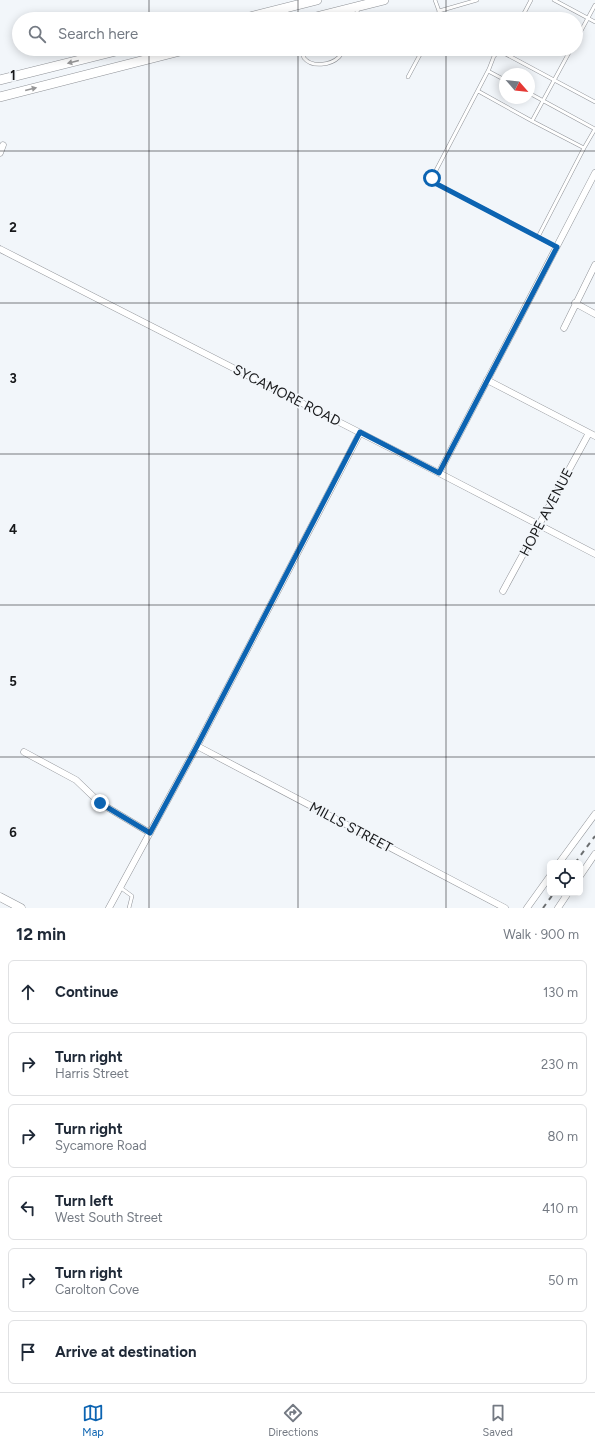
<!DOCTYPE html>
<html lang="en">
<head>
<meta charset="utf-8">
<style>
	:root { --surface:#fff; --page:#f6f6f7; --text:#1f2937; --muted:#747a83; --line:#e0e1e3; --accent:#0c64b2 }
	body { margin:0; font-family:Figtree,sans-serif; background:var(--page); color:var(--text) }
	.controls { position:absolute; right:12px; bottom:12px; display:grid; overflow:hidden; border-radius:6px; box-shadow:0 2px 10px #0003 }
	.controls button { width:36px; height:36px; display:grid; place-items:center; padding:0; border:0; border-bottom:1px solid var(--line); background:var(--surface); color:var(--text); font:20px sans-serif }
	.compass { position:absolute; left:499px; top:68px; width:36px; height:36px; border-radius:50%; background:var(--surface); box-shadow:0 2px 10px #0003; rotate:118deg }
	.stop { position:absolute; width:12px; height:12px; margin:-9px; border:3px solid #0c64b2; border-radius:50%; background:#fff }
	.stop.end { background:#0c64b2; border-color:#fff; box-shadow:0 1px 4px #0008 }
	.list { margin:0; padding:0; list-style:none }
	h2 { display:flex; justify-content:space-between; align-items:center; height:52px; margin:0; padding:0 16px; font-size:17px }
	h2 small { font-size:13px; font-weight:400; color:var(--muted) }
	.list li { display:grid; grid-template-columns:26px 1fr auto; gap:12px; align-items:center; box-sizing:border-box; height:64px; margin:0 8px 8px; padding:0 8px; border:1px solid var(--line); border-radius:6px }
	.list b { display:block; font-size:15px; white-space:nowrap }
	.list p { margin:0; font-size:13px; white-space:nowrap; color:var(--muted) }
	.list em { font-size:13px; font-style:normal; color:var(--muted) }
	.icon { flex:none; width:22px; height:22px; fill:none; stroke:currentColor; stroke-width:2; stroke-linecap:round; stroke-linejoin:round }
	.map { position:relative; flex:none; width:595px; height:908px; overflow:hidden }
	.search { position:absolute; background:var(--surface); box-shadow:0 2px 10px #0003; left:12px; right:12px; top:12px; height:44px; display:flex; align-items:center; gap:10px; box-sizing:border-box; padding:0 14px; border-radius:22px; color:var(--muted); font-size:15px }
	.sheet { height:484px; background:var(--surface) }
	nav { display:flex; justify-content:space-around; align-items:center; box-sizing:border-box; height:56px; border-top:1px solid var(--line); background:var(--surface); font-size:11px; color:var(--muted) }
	nav a { display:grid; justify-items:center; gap:2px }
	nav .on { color:var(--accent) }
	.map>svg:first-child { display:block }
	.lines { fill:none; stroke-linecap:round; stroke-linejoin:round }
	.lane-casing { stroke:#909398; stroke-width:4 }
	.street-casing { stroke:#909398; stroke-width:7 }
	.secondary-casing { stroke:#909398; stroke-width:9 }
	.primary-casing { stroke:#909398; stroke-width:10 }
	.lane { stroke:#fff; stroke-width:3 }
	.street { stroke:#fff; stroke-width:6 }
	.secondary { stroke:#fff; stroke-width:8 }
	.primary { stroke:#fff; stroke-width:9 }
	.rail { stroke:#6b6e70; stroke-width:2; stroke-dasharray:5 5; stroke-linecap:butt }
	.oneway { fill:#979798 }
	.route { stroke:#0c64b2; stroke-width:5 }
	.grid { fill:none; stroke:#17181a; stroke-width:1; stroke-opacity:0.55 }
	.labels { text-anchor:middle; stroke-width:3.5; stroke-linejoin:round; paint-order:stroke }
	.street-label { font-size:14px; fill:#17181a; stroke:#f2f6fa }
	.grid-label { font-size:13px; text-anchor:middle; font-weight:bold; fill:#17181a; stroke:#f2f6fa; stroke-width:3.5; stroke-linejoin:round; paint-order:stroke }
</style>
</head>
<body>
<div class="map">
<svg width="595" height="908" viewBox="0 0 595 908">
	<rect width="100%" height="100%" fill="#f2f6fa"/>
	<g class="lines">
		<defs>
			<path id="lane" d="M435,0L439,11L477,0
				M554,0L595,22
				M284,9L286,19
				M356,19L358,7
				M437,19L439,11
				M521,19L531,0
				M576,40L595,5
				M301,49C302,52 303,56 304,58C312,68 331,65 339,57C341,55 343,51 345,49
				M502,49L494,56L489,69L432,178L433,182L538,237L584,148L532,121L571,49
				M500,51L595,102
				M488,71L505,80
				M408,77L423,49
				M478,91L532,121
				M529,93L595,129
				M584,148L595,129
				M538,237L556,247
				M121,888L132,896L129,908"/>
			<path id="street" d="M0,153L3,145
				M0,249L439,473L595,554
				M575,303L595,314
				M564,328L595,265
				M487,380L595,436
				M439,473L595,173
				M503,591L589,433
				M197,746L505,908
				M24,752L76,780L100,803L150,833
				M559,863L595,814
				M580,876L595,854
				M109,908L197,746L360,433
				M527,908L550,876
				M558,908L568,893"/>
			<path id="secondary" d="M0,897L21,908"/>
			<path id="primary" d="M242,19L317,0
				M308,19L384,0
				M0,80L124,49
				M0,97L188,49"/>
		</defs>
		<use href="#lane" class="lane-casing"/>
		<use href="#street" class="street-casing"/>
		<use href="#secondary" class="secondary-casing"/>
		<use href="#primary" class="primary-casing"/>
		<use href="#lane" class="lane"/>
		<use href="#street" class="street"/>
		<use href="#secondary" class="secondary"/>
		<use href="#primary" class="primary"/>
		<path class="rail" d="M575,863L595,836
			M543,908L554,893"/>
	</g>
	<defs><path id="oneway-solid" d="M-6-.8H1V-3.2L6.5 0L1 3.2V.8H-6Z"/></defs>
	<g class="oneway">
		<use href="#oneway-solid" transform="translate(73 62) rotate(166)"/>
		<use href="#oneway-solid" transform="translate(31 89) rotate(-14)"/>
	</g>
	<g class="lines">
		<path class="route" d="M100,803L150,833L197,746L360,432L439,473L557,247L433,182L432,178"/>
	</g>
	<path class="grid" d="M149,0V19M298,0V19M446,0V19M149,49V908M298,49V908M446,49V908M0,151H595M0,303H595M0,454H595M0,605H595M0,757H595"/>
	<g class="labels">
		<g class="street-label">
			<text transform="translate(287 395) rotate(27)" y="5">SYCAMORE ROAD</text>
			<text transform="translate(546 512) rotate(-62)" y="5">HOPE AVENUE</text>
			<text transform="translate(351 827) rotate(28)" y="5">MILLS STREET</text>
		</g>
	</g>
	<g class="grid-label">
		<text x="13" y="80">1</text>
		<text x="13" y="232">2</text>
		<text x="13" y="383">3</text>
		<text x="13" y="534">4</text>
		<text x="13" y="686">5</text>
		<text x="13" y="837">6</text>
	</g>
</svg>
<div class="controls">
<button><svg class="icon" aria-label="locate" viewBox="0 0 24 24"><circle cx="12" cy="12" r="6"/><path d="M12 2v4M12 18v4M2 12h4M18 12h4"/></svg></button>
</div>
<svg class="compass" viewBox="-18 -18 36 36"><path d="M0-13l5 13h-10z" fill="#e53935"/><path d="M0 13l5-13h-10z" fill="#747a83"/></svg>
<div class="stop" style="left:432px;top:178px"></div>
<div class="stop end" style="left:100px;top:803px"></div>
<div class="search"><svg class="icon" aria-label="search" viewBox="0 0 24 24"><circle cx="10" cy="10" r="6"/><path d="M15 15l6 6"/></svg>Search here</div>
</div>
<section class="sheet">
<h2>12 min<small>Walk · 900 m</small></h2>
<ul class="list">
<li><svg class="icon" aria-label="ahead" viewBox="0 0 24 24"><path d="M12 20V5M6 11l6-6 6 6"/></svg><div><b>Continue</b></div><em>130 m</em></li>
<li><svg class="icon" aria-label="right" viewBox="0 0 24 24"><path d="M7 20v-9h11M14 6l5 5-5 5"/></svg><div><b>Turn right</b><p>Harris Street</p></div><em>230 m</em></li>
<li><svg class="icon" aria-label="right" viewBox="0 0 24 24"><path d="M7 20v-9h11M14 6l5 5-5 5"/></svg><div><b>Turn right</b><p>Sycamore Road</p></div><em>80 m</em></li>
<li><svg class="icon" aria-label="left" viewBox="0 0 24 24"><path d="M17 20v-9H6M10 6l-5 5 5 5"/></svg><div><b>Turn left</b><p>West South Street</p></div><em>410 m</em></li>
<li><svg class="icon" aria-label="right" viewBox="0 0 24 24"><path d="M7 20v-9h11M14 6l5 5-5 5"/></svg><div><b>Turn right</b><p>Carolton Cove</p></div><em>50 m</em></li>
<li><svg class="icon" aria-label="arrive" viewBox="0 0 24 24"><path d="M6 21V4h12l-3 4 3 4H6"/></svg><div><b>Arrive at destination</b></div></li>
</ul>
</section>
<nav>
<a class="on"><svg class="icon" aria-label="map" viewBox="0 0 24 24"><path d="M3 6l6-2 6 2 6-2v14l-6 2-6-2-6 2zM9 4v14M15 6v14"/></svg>Map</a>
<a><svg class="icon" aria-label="directions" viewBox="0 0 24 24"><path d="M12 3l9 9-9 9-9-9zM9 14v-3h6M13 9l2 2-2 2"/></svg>Directions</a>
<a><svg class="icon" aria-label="saved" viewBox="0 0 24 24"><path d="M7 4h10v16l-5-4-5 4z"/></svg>Saved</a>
</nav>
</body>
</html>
